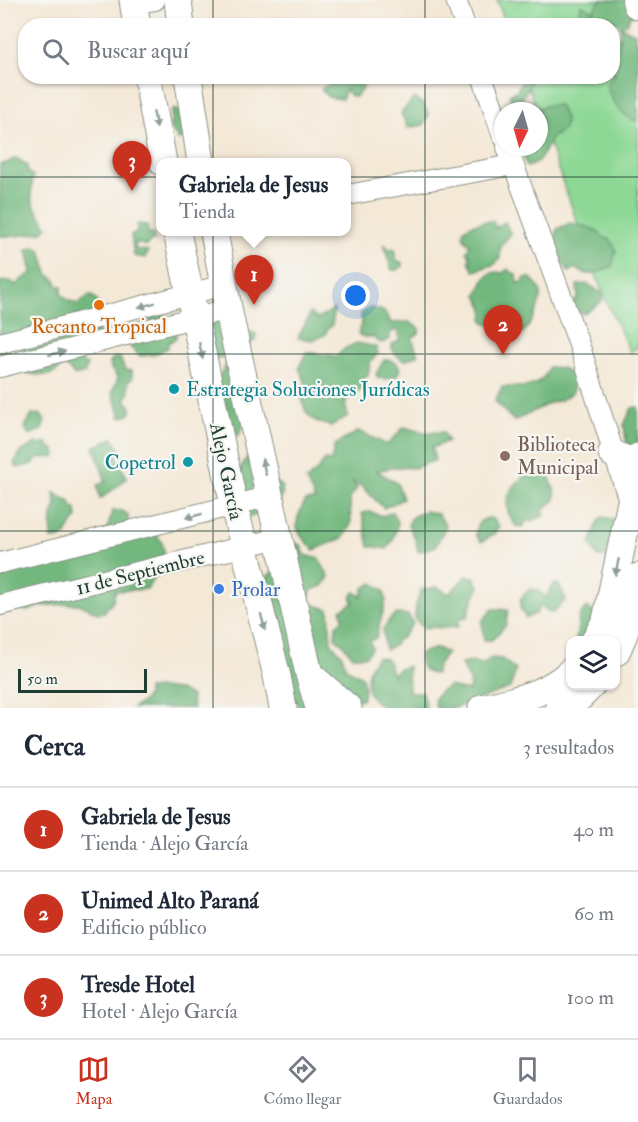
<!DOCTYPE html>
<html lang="es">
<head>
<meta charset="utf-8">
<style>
	:root { --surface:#fff; --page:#f2f2f3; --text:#1f2937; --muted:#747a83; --line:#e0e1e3; --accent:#c8321e }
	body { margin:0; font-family:"IM FELL Double Pica",serif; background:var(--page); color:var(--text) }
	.controls { position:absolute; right:18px; bottom:18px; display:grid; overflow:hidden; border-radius:12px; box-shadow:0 2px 4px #0004 }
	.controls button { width:54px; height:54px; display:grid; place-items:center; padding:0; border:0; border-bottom:2px solid var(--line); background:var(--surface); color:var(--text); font:30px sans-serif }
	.compass { position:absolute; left:494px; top:102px; width:54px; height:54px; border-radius:50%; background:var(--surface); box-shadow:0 2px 4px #0004; rotate:185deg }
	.scale { position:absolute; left:18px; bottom:15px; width:129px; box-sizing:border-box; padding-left:6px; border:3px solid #1f3d34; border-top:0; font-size:16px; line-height:21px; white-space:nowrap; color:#1f3d34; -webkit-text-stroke:4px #f6f6f2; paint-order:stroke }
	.you { position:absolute; left:356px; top:296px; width:21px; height:21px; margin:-15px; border:4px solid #fff; border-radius:50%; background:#1a73e8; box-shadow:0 0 0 9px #1a73e833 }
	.badge { display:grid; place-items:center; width:39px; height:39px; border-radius:50%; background:var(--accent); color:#fff; font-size:20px; font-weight:700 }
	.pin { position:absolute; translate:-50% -50px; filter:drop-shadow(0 2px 3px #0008) }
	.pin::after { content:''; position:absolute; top:32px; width:21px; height:18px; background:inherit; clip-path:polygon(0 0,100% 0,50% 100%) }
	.popup { position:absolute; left:156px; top:158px; width:195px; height:78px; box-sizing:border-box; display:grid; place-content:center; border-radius:12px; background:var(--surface); filter:drop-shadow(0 2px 4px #0005); font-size:20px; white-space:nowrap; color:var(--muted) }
	.popup b { font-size:22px; color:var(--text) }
	.popup::after { content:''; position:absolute; left:50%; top:100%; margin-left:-12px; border:12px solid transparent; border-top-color:var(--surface) }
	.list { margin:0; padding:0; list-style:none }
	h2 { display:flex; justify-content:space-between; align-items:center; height:78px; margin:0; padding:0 24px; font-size:26px }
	h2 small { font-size:20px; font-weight:400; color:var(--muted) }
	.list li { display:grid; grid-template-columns:39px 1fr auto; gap:18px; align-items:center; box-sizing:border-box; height:84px; padding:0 24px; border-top:2px solid var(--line) }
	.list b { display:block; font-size:22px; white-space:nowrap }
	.list p { margin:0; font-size:20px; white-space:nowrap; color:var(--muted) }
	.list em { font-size:20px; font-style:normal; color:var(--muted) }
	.icon { flex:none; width:33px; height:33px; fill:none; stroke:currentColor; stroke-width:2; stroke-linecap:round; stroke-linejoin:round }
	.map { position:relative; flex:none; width:638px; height:708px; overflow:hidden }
	.search { position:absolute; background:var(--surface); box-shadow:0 2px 4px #0004; left:18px; right:18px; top:18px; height:66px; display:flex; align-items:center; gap:15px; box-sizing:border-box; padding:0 21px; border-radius:24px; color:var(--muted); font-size:22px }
	.sheet { height:330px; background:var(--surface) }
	nav { display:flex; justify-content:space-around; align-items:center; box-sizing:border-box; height:84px; border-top:2px solid var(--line); background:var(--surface); font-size:16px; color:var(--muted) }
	nav a { display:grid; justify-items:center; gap:3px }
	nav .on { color:var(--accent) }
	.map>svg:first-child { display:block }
	.green { fill:#8dd894; stroke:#568a64; stroke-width:1.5 }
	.forest { fill:#72b87e; stroke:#487a59; stroke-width:1.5 }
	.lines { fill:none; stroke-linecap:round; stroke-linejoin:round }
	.street-casing { stroke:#8a9285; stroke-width:22 }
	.secondary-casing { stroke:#8a9285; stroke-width:29 }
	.primary-casing { stroke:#8a9285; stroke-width:32 }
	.street { stroke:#fff; stroke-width:20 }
	.secondary { stroke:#fff; stroke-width:27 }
	.primary { stroke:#fff; stroke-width:30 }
	.oneway { fill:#8f9e9a }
	.grid { fill:none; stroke:#1f3d34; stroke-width:1.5; stroke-opacity:0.55 }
	.food-dot { fill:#e8710a; stroke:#f6f6f2; stroke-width:2 }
	.culture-dot { fill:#0f9aa8; stroke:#f6f6f2; stroke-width:2 }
	.education-dot { fill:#8d6e63; stroke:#f6f6f2; stroke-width:2 }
	.shop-dot { fill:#3f7fe0; stroke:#f6f6f2; stroke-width:2 }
	.labels { text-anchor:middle; stroke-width:4.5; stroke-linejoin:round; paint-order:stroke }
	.food-label { font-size:20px; fill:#c56008; stroke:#f6f6f2 }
	.culture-label { font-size:20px; fill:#0d838f; stroke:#f6f6f2; text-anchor:start }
	.education-label { font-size:20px; fill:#785e54; stroke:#f6f6f2; text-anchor:start }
	.street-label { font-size:20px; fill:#1f3d34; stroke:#f6f6f2 }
	.shop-label { font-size:20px; fill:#366cbe; stroke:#f6f6f2; text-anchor:start }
</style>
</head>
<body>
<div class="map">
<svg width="638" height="708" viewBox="0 0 638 708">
	<rect width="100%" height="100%" fill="#f6f6f2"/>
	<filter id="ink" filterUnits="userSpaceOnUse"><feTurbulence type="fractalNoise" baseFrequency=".0167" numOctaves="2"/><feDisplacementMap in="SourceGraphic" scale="12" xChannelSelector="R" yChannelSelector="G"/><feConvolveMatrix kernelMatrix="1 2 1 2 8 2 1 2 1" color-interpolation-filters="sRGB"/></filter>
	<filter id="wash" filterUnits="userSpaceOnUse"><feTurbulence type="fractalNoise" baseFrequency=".008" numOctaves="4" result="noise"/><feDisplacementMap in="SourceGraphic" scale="24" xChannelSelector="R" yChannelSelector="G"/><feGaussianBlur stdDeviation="1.35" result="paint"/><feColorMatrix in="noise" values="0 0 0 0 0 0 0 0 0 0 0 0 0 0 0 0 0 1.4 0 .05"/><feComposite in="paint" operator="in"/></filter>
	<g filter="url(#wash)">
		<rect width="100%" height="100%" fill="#f4e8d6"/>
		<path class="green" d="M497,0H606L638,96V347L630,352L603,294L539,116V111H537L525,77L612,76V26L506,25Z"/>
		<path class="forest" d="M600,0H638L627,23L621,27L635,33V42L638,41V118L635,121C616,110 614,105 606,85L615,76C607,60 616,55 620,42C621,37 620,32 621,27L612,18L596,14L599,23L593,25L540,26V23C549,20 552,24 561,24C567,24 575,19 580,15L581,4L593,11Z
			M355,77L364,87L356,97L349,95L346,89L342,99L328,97L321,89L330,84L342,81L343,83L346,78Z
			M523,79L531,82L519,105L512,102L509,95L517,90Z
			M414,98L423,104L429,115L423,125L408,128L401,113Z
			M549,105H559L565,119L564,129C560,132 555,135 552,138C540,151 547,161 527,167L520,147H539V111L519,109H536Z
			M172,109L183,112L190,136L178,140L170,127Z
			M16,158L27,165L28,172L33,176C33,182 30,191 32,200C35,211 43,217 47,227L42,232L15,236H0V164H5Z
			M493,221L495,228L505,222L511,234C504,241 498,247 500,258L495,264L474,271L469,261L470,255L467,252L470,245L463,237L464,229C472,223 483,222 493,221Z
			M570,223C579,225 589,226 597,231C602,236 602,238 610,239L616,250L612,266C593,275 593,278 574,268L569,272C558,258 554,246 557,229Z
			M137,224L147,225L148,233H153L154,241H150L146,246L137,242L135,246L137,250L149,251L145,258L134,256L131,235L137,232Z
			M383,245H386L389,250L393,248L396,252V260L403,263V266L397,270H392Z
			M34,247L41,250L48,274L57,281L56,285L62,287L61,294L68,300L77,304L90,295C104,303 98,312 91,324L98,332L100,343L82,357V363L87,365L85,373L75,376L63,364C55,380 36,376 22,371L14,362L20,351L17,345L3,352V360L0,361V282L10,281L17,285L22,279L32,273L27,250Z
			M508,269L517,276L518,283L523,282L525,278H531C535,283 541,287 541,294C541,302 530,329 522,333C518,334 511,334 507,335L483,321L484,308L477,296C483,282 486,269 503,273Z
			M588,284L603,294L601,302L584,314L570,307L578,297L577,285Z
			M369,308C382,309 386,311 391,323L409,322L419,328V333L412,338L418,355L404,361C398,357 391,352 392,344L399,341L398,332L395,330L390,333V339L382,343L376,341L374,337H363L358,334L362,323L361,314Z
			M334,309L332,326L328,328L325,335L313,340L298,338C302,329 307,323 310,313L318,319Z
			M213,313L245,335L250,332L256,334L255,340L247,347L245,423L238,436L230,425L217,380L226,365V356L208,361L207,325H213Z
			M154,314L167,316L176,326V338L168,343V348L153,355L140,356L130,347L132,334L151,323L149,318Z
			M357,343L376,347L378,353L370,363L368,376L362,379L361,390L350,395L345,404L348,416L331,426C306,421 302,411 301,387L306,383L299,368L306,352L336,356L346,348Z
			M113,358H120L125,370L132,371V379L128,381L129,393L125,400C136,409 132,417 119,417L120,413L112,393L118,378L111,369L110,363Z
			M384,360C392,360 396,361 400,368L397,376L387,379L378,378L376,374Z
			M549,367L562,368L573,376V392L561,400L550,403L514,421L495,401L502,387C521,387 542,390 549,367Z
			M638,407V445L627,448L624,425L632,408Z
			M40,414L45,421L42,430L29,435L25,427L32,415Z
			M404,427L425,433L443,432L448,441L432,448L435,460L415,468L394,467L377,471L397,483L403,499L384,508L360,485L353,482L357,488L350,498L351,524L343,538L314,550C294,528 292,528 305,501L315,500L306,480L317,471L325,460L331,461L335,445L359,431L387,445Z
			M113,438L120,449L117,457L127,478L114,489L100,499L97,485L106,482L94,447Z
			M44,442L48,443L49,447L55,450L56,457L38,458L33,464L17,468L14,463L21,452L36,443L43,446Z
			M247,457L282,487C286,510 262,515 246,517L244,481L240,477V469Z
			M530,471L549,476L555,492V500L543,510L545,515L531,522L527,520L523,527L516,526C498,503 510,486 530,471Z
			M54,493L70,502L72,508L76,509L77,519C64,529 72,539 51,539L52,516L56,505Z
			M113,510L122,511L128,515V532L150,528C176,551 161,565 147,589L115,591L114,599L104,612L98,613L79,604H66L40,606L28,611L20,609L0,614V572L83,548L90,553L101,548Z
			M425,511L438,514L446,526L436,546L418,552L416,541L408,525L412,517Z
			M370,512L383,516L392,512L398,523L393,540L387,549L369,546L362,513Z
			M602,517L618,520L606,557H598L590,543C594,534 596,525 602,517Z
			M488,518L493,519L499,526L494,534L481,542L476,535C476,525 478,521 488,518Z
			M289,541L301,545L305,555L319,559L329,577L323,586L311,590L309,600L317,606L329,609L331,643L342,655L346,668L362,677L364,686L363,699L333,703V708H301L287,692L284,648L277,637L265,587L268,576L275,569Z
			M466,576L474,577L480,588C475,594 469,608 468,616L459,620L458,627C446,629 435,626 423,628L415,619L416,605L421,590L437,587L449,594Z
			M373,583L384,591L386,600L376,638L370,641L372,648L366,656H352L343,644L335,638L336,625L343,620L341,610L354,602L351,598L354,592L362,596L364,588Z
			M556,583L559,585L566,599L553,613L539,606L537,613L526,618L520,608L521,598L530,589L538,590L546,598L550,589Z
			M585,608H588L597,616L584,640H576L579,617Z
			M493,609L508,610L506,625L492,640H484L482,621Z
			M397,614L408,615L413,623L402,638L397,640L395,645L385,650L383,629L390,619Z
			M437,648L447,653L437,666L436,674C421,673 420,666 420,653Z
			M377,657L387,659L393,675L397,670L408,666L409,692H422L426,708H383C379,704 371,698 369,693C363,681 369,666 377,657Z
			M491,658L502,659L516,670L510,688L454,708H436L434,699L440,691L450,686L461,690H470L469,679L461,664L472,662L483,664Z
			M160,688L179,690L191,696L193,708H133C142,702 147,701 148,689Z"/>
	</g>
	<g filter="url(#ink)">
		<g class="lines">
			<defs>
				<path id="street" d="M456,0L465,26
					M133,3L155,0
					M482,76L503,136
					M507,147L581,350L630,504
					M347,195L513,165
					M0,343L224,285
					M0,367L228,309
					M0,563L271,496
					M0,605L279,538"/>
				<path id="secondary" d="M133,0L137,26
					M178,0L181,26
					M147,76L163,162
					M188,76L201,162
					M177,232L234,506L277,676L283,708
					M214,232L230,318L309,674L319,708
					M612,453L629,461L638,457
					M595,640L606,620L638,469
					M616,652L624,634L638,577
					M309,674L348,708
					M482,708C512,701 548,694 570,672
					M559,708L579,698L591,686"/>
				<path id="primary" d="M637,0L638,4"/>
			</defs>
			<use href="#street" class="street-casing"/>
			<use href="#secondary" class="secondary-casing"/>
			<use href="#primary" class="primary-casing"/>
			<use href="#street" class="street"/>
			<use href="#secondary" class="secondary"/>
			<use href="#primary" class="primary"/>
		</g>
		<defs><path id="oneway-solid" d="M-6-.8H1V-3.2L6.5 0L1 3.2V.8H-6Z" transform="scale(1.5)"/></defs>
		<g class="oneway">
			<use href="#oneway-solid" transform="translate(155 120) rotate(79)"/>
			<use href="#oneway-solid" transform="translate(147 305) rotate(165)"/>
			<use href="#oneway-solid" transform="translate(201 351) rotate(78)"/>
			<use href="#oneway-solid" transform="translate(57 353) rotate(-14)"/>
			<use href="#oneway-solid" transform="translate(264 467) rotate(-103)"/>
			<use href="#oneway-solid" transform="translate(194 516) rotate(166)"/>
			<use href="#oneway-solid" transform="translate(617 567) rotate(102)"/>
			<use href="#oneway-solid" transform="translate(263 622) rotate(75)"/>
		</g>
	</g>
	<path class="grid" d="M213,0V26M425,0V26M213,76V708M425,76V708M0,177H638M0,354H638M0,531H638"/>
	<circle class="food-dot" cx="99" cy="305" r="6"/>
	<g class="culture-dot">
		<circle cx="174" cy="389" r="6"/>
		<circle cx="188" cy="462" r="6"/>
	</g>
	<circle class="education-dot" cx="505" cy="456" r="6"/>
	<circle class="shop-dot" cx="219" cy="589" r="6"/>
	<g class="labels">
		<g class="food-label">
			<text x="99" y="333">Recanto Tropical</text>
		</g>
		<g class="culture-label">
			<text x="186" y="396">Estrategia Soluciones Jurídicas</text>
			<text x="176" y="469" text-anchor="end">Copetrol</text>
		</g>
		<g class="education-label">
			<text x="517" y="451">Biblioteca<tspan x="517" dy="23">Municipal</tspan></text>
		</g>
		<g class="street-label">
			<text transform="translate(227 471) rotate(78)" y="7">Alejo García</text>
			<text transform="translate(140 572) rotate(-14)" y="7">11 de Septiembre</text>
		</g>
		<g class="shop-label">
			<text x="231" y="596">Prolar</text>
		</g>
	</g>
</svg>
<div class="controls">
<button><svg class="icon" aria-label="layers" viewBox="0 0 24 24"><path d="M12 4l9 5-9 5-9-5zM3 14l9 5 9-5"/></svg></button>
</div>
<svg class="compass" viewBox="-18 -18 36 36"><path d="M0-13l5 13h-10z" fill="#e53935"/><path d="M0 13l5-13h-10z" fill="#747a83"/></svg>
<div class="scale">50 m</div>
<div class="you"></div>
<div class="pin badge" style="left:254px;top:305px">1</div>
<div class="popup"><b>Gabriela de Jesus</b>Tienda</div>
<div class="pin badge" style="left:503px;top:355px">2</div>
<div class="pin badge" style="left:132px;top:191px">3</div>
<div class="search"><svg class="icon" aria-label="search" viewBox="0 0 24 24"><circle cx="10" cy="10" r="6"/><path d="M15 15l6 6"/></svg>Buscar aquí</div>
</div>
<section class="sheet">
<h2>Cerca<small>3 resultados</small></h2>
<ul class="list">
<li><span class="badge">1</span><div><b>Gabriela de Jesus</b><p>Tienda · Alejo García</p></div><em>40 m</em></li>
<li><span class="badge">2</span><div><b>Unimed Alto Paraná</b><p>Edificio público</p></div><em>60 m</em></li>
<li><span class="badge">3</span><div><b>Tresde Hotel</b><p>Hotel · Alejo García</p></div><em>100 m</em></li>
</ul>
</section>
<nav>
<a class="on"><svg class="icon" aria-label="map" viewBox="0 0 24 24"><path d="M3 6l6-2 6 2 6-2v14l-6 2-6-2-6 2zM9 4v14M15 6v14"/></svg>Mapa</a>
<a><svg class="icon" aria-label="directions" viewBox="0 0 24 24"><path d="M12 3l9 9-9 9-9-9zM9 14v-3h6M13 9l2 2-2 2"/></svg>Cómo llegar</a>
<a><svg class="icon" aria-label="saved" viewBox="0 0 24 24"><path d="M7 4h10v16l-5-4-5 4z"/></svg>Guardados</a>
</nav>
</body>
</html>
